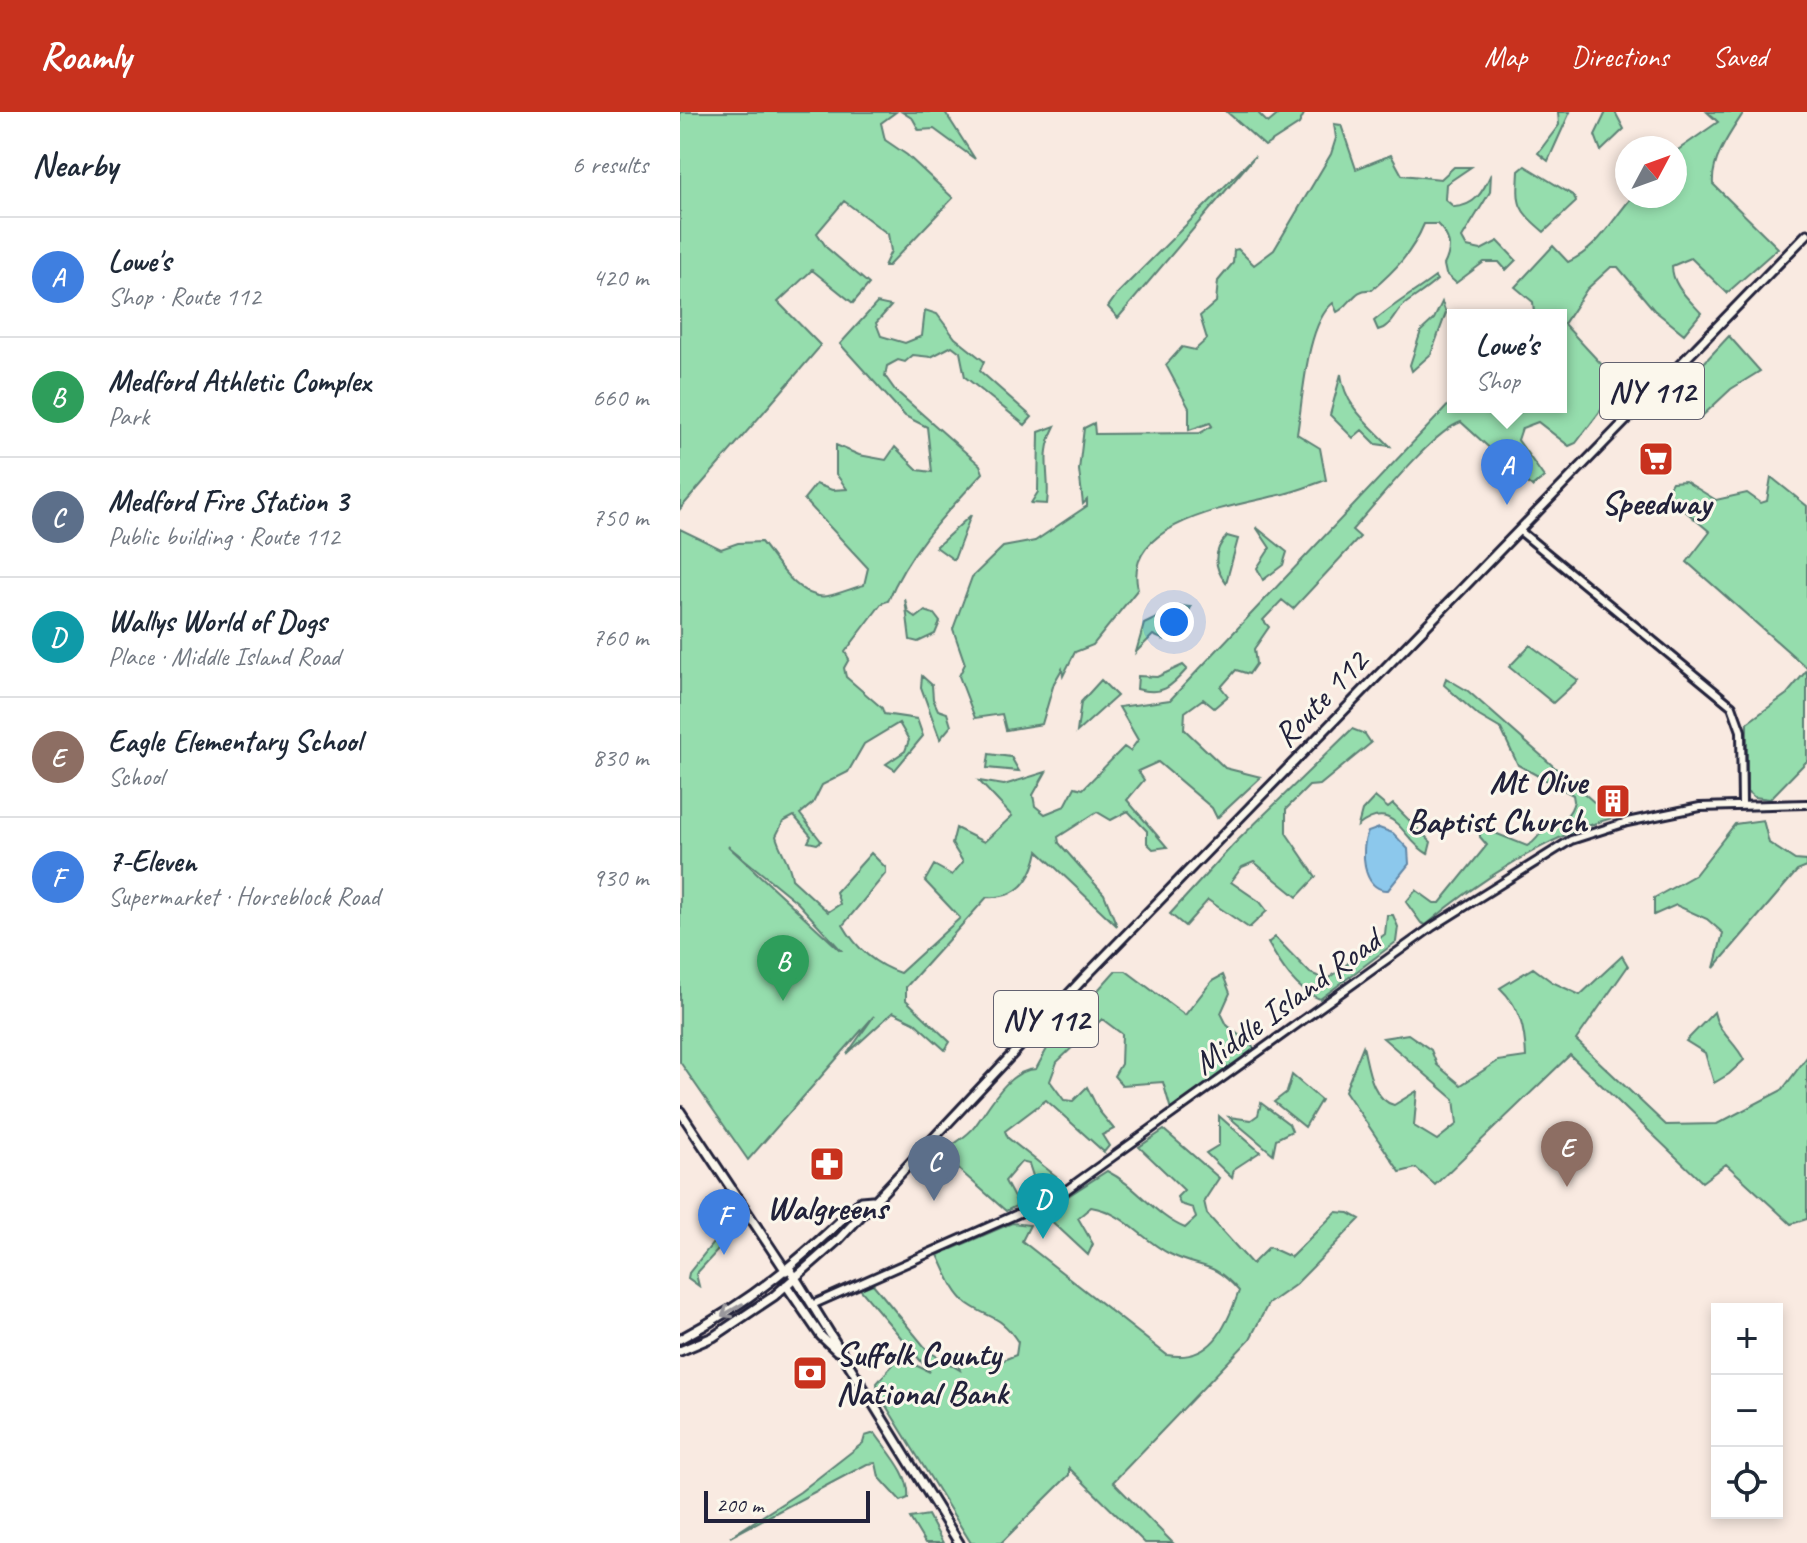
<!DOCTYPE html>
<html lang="en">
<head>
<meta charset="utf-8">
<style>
	:root { --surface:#fff; --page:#f6f6f7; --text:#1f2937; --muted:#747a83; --line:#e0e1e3; --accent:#c8321e }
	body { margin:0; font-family:Caveat,sans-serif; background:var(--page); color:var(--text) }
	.controls { position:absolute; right:24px; bottom:24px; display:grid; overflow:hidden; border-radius:0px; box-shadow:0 4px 12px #0003 }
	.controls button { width:72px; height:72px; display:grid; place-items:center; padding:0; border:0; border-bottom:2px solid var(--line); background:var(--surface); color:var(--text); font:40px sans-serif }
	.compass { position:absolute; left:935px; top:24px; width:72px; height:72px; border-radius:50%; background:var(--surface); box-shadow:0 4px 12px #0003; rotate:49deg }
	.scale { position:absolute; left:24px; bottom:20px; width:166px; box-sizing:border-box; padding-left:8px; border:4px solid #22223b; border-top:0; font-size:22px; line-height:28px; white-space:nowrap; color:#22223b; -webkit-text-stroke:6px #fbf7ec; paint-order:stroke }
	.you { position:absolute; left:494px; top:510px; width:28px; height:28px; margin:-20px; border:6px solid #fff; border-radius:50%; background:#1a73e8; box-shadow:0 0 0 12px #1a73e833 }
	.badge { display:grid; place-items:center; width:52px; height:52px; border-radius:50%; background:var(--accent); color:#fff; font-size:26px; font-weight:700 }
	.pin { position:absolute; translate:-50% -66px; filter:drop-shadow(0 2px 4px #0008) }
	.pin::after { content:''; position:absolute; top:42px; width:28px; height:24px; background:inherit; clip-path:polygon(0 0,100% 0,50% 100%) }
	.popup { position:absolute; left:767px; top:197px; width:120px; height:104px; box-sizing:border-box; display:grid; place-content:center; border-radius:0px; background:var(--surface); filter:drop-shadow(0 2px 6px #0005); font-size:26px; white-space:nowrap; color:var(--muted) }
	.popup b { font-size:30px; color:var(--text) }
	.popup::after { content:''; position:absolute; left:50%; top:100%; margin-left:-16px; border:16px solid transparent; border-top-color:var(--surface) }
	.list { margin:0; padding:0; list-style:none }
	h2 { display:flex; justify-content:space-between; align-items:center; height:104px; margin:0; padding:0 32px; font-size:34px }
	h2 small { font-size:26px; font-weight:400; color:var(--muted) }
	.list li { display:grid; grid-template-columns:52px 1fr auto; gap:24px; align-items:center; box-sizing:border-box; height:120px; padding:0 32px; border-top:2px solid var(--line) }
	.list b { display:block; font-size:30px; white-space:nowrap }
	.list p { margin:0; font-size:26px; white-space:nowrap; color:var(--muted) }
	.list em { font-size:26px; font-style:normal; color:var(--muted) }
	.icon { flex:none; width:44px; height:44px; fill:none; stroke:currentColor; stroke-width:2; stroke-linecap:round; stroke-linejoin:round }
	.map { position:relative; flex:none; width:1127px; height:1431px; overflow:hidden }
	header { display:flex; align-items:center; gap:48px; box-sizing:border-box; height:112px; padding:0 40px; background:var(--accent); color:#fff }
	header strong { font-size:38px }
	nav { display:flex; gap:44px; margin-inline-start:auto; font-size:28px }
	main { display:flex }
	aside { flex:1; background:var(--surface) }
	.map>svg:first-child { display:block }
	.green { fill:#95ddad; stroke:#5c8074; stroke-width:2; fill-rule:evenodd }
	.water { fill:#8cc8ec; stroke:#6286a5; stroke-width:2 }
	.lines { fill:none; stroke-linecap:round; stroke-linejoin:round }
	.minor-casing { stroke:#22223b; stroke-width:12 }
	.major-casing { stroke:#22223b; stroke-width:13 }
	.minor { stroke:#fbf7ec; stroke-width:6 }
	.major { stroke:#fbf7ec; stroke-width:7 }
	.oneway { stroke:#99979c }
	.labels { text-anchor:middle; stroke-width:6; stroke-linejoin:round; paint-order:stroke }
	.shield { fill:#fbf7ec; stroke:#636270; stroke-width:2 }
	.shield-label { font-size:32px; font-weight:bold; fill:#22223b }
	.poi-label { font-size:34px; font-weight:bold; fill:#22223b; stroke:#fbf7ec }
	.street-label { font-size:34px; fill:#22223b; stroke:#fbf7ec }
</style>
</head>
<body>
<header>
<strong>Roamly</strong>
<nav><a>Map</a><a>Directions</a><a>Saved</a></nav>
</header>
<main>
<aside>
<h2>Nearby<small>6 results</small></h2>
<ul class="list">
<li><span class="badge" style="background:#3f7fe0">A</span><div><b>Lowe's</b><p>Shop · Route 112</p></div><em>420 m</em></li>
<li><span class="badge" style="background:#2e9e5b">B</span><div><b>Medford Athletic Complex</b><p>Park</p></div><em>660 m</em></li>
<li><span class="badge" style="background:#5c6f8a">C</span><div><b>Medford Fire Station 3</b><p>Public building · Route 112</p></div><em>750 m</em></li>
<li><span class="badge" style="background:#0f9aa8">D</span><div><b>Wallys World of Dogs</b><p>Place · Middle Island Road</p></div><em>760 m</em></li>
<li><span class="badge" style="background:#8d6e63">E</span><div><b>Eagle Elementary School</b><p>School</p></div><em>830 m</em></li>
<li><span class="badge" style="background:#3f7fe0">F</span><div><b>7-Eleven</b><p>Supermarket · Horseblock Road</p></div><em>930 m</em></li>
</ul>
</aside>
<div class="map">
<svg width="1127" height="1431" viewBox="0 0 1127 1431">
	<rect width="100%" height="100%" fill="#f9eae1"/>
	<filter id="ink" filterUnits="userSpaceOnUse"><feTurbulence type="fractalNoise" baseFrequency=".0125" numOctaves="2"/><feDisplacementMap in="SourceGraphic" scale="16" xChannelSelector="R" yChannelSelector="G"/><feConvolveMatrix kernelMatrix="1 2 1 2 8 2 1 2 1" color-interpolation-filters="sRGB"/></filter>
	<g filter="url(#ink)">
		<path class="green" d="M0,0H216L201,11L205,28L227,43L273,86L208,154H204L211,139L208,122L164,89L137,121L147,136L189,172L173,191L132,158L98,190L140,233L138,237L0,397Z
			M222,0H265L295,47L254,17L239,18L233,7Z
			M547,0H577L588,11L601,0H625L619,12L585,34Z
			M878,0H890L868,49L858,41L879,13Z
			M926,0H935L944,17L921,39L915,23Z
			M1027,0H1064C1051,20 1031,47 1033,72L1098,136L1047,181L1011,146L992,154C992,174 1009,187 1021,201L1004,222L974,198L938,155H931L907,177L884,212L936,268L921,298L896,331L889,334L858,310L842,316L838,328L864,365L852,375L781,310C752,320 695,393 672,418L680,425L613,497L602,488L583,508L589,515L574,537L576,552L569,562L556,558L541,575L548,584L534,596L523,587L505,600L504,617L545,656L581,665L537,706L532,696L478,650L458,659L464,668L447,688L487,735L473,737L467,731V719L448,699L431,708L417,700L378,725L379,731L424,782L437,814L358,739C352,768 337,787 307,785L226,875V888L270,930L265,938L234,910L213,900L167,942L194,904L68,1048L0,950V417L41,437L58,431L81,430C96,448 119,489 148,484C159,482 172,476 184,473L188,456L124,387L136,372L152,378L167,377L156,362V333L179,343L206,348L215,335L238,358L252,360L247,315L225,304L160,232L197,191L211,194L196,211L201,224L225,231L242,224L245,198L257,202L275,226L304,249L300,259L352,305L345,313L285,265L280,240L272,234L251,245L233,243L225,250L218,248L207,254L205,264L215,278L300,353L303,361C266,401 229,438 208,489L202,491L165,540L169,547L164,556L166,565L202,596L204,602L237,607L243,624L215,658L206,652L225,639L229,628L219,611L184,632L168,660L142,673L133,691L120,702L141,729L137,732L128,730L131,724L114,704L103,710L96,724C100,740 110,749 112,767L148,800L160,792L156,780L191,741L206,756V761L163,813C176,836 196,853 220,861L280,806L245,769L254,753L272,763L283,750L272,732L276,716L304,730L332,704L299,669L324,673L366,660L353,683L355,694L365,702L385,694L395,675L403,677L444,635L450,639L458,628L439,595L490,588L773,288V295H881V203H845L854,201L853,190L835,175L873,134L888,150C919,136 931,109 953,84H995V40L1038,10ZM48,734L117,790L161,838H160Z
			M654,12L661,13L676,57L711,43L722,63L761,67L774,55H791L766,72L765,87L774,95C795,94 803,80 811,62L810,80L782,126L787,135L801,138L818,129L836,148L826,158L819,150H804L776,171L766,162L764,153C772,137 771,125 757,112H744C732,141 715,158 692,178C674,175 671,194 657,200L653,191C626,212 623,288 617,322L640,336L646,368C631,373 615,380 599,383C554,394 441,410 458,477L413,533L395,540L383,564L382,557L374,571L362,612L326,618L322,602L295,606L279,564L285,552L273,517L292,465L323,435L355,429L407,394V388L403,392L399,358L404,316L414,311L415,322L520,321L532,314L530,311L509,318V296L486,253L502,235L515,238L527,227L520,204L536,190L538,169L553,151L554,138L558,137L574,153L594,138L651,42L656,26Z
			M575,44L438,206L428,195L438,181Z
			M845,54L894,84L896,90L864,120C837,97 837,94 839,59Z
			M755,165L757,168C746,178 737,183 725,192C714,200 713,214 698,218L694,209C714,192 735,180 755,165Z
			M762,190L766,201L751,242L732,259L730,253L741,219L754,207Z
			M1049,224L1080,259L1051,277L1019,307L1006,293L1014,282L1007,269Z
			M661,262C665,295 688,311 710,334L696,332L682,318L673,326L650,303Z
			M375,314C359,345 371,361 367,392L351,391L358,380L359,320Z
			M1091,365L1127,394V556L1007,450L1030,420L985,382L992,370L1005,369L1036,388L1067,381L1081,391L1087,389Z
			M291,403L274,448L256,435Z
			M576,415L607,440L603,453L583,468L577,456L590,436Z
			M547,424L558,427L546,471C533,455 533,439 547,424Z
			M225,487L228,500L236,506L245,499L254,502L260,510L255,522L238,530L230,528Z
			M501,494L511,495L502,513L484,528L473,523L456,540L464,512Z
			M850,533L898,568L873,591L829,555Z
			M503,553L507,557C491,575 482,584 457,577L458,564L477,565Z
			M1127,558V649L1090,687L1074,685L1067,679V611L1107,582Z
			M242,564L252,573L253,587L258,598L267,601L271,614L260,627L241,575Z
			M766,566L788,579L932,706C868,724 796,770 746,813L741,811L726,790L736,778L754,791H760L807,733L800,725V715L847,734C856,730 855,727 861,721C873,708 889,711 894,689L893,683L838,653L821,617L799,604L764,573Z
			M421,568L437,584L397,620L401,590Z
			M672,617L685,622L691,631L640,673L629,674L606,697V721L636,765L617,785L574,750L562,755L551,770L580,790L587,799L569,816L528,788L505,814L490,802L553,733Z
			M309,642L331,645L339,659L307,656Z
			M695,685L708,696L713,692L751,730L748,742C722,729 716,685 678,714L682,699Z
			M1083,708L1089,731L1115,748L1127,749V755L1117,759L1034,856L1043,821L1027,807L996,793L974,803V786L1015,763L1055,712Z
			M707,803H713L718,815L716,830L640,887C616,879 600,852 588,831L595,825L630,861L647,868L705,822Z
			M942,844L948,854L896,928L986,1013L1037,1012L1102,978L1127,945V1107L1111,1112L1046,1052L1022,1070L890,943L755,1073L736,1056L720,1060L665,979L683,934C688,954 691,987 714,993L737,979L734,1014L757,1028L777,1012L774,987L703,926L728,922L751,938L757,953L781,973L818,949L846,945C845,917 840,895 820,876L853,856L872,870L900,883Z
			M435,859H446L505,903L532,869L543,863L550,881L541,901L547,913L575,937L491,998L483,970L442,973L434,964L441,952L442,922L422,907L377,950L370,969L384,988L393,989L407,975L419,999L434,1017L422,1023L429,1034L424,1040L366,988L325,1019L328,1026L376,1064L359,1082L349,1052L341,1050L325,1069L338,1093L326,1099L268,1048L265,1039C274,1031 288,1024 295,1014C310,994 327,958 356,957L369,933Z
			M1034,900C1038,921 1055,929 1064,948L1049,962L1034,971L1025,941L1006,929Z
			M612,963L641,988L625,1015L594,990L607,980Z
			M581,991L609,1012L612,1019L596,1027L593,1042L549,1005L571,1008L578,1003Z
			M539,1004L580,1040L554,1057L552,1066L526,1041L539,1033Z
			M484,1018L539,1066L524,1089L527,1102L572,1152L589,1135L611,1145L656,1100L669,1101L680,1107L615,1173L588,1192L570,1227L433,1370L493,1431H465L389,1356V1363L321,1431H291L198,1281L197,1271L216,1249L231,1251L250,1260L180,1177L193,1172L248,1239L280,1258L277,1248L321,1249L336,1243L338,1230C320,1202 311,1208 288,1192C273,1181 266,1159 258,1143L332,1111L350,1113L342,1129L487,1243C531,1251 546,1216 559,1179C531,1147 522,1158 490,1142C462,1128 444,1100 411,1095L398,1106L413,1132L408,1143L365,1103L384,1093L382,1088L427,1059C457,1074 474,1103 505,1116L516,1106L513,1096L500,1092L497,1085L504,1078L459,1035Z
			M46,1121L50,1125L16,1162L19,1174L8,1166L9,1161L33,1131Z
			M195,1321C207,1339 231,1363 228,1386L221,1389L199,1365L196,1351L187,1352L50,1425L120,1380L183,1331L185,1324Z
			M248,1403L263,1431H245L230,1406Z"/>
		<path class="water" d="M699,716L713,721L728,737L729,752L708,778C682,779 680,737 688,720Z"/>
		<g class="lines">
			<defs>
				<path id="minor" d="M840,419L1052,594L1061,619L1062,692
					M134,1192L378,1084L752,815L891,728L947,710L1020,695L1127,692"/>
				<path id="major" d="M0,999L106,1159
					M110,1157L279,1431
					M106,1173L141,1224L157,1239
					M0,1227C72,1189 123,1146 181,1089L192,1088
					M0,1239L33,1225L94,1184L159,1127L402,868L1127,122"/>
			</defs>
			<use href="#minor" class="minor-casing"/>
			<use href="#major" class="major-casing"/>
			<use href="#minor" class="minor"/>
			<use href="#major" class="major"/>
		</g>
		<defs><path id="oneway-shaft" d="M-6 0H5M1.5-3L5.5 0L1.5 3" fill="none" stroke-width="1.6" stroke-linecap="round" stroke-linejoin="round" transform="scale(2)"/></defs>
		<use class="oneway" href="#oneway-shaft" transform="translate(52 1198) rotate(150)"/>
	</g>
	<defs>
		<symbol id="supermarket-square" viewBox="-11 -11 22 22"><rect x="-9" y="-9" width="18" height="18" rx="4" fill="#c8321e" stroke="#fbf7ec"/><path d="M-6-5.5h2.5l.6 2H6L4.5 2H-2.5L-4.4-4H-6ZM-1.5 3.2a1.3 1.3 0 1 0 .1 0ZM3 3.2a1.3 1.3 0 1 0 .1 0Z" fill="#fff"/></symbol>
		<symbol id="building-square" viewBox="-11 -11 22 22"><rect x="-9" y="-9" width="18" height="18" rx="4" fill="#c8321e" stroke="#fbf7ec"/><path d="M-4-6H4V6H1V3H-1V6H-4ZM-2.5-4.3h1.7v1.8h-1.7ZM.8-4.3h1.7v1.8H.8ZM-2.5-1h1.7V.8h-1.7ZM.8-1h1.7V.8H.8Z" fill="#fff"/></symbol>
		<symbol id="pharmacy-square" viewBox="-11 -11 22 22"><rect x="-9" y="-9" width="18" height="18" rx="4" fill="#c8321e" stroke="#fbf7ec"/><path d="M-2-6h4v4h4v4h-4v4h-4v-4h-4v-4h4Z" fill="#fff"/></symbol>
		<symbol id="bank-square" viewBox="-11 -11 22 22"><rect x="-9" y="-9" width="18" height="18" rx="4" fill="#c8321e" stroke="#fbf7ec"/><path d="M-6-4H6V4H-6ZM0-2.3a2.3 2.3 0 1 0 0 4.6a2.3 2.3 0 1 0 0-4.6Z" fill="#fff"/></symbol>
	</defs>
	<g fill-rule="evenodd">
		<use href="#supermarket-square" x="956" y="327" width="40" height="40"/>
		<use href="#building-square" x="913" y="669" width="40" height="40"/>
		<use href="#pharmacy-square" x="127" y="1032" width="40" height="40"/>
		<use href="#bank-square" x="110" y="1241" width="40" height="40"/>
	</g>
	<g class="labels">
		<g class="shield">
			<rect x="920" y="251" width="104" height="56" rx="6"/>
			<rect x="314" y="879" width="104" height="56" rx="6"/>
		</g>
		<g class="shield-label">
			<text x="972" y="290">NY 112</text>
			<text x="366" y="918">NY 112</text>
		</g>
		<g class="poi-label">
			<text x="976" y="402">Speedway</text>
			<text x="907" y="681" text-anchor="end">Mt Olive<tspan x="907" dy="39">Baptist Church</tspan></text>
			<text x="147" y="1107">Walgreens</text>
			<text x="156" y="1253" text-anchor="start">Suffolk County<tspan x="156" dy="39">National Bank</tspan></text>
		</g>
		<g class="street-label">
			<text transform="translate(640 586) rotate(-46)" y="12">Route 112</text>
			<text transform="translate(606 889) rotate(-36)" y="12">Middle Island Road</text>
		</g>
	</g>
</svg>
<div class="controls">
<button>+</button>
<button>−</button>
<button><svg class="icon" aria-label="locate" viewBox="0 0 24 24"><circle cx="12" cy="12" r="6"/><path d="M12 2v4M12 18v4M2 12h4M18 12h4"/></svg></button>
</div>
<svg class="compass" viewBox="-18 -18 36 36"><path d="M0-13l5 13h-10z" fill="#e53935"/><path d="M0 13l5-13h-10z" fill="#747a83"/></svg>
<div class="scale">200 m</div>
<div class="you"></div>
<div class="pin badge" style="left:827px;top:393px;background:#3f7fe0">A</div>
<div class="popup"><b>Lowe's</b>Shop</div>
<div class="pin badge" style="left:103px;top:889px;background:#2e9e5b">B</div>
<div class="pin badge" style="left:254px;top:1089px;background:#5c6f8a">C</div>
<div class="pin badge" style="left:363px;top:1127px;background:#0f9aa8">D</div>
<div class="pin badge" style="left:887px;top:1075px;background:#8d6e63">E</div>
<div class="pin badge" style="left:44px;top:1143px;background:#3f7fe0">F</div>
</div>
</main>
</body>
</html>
